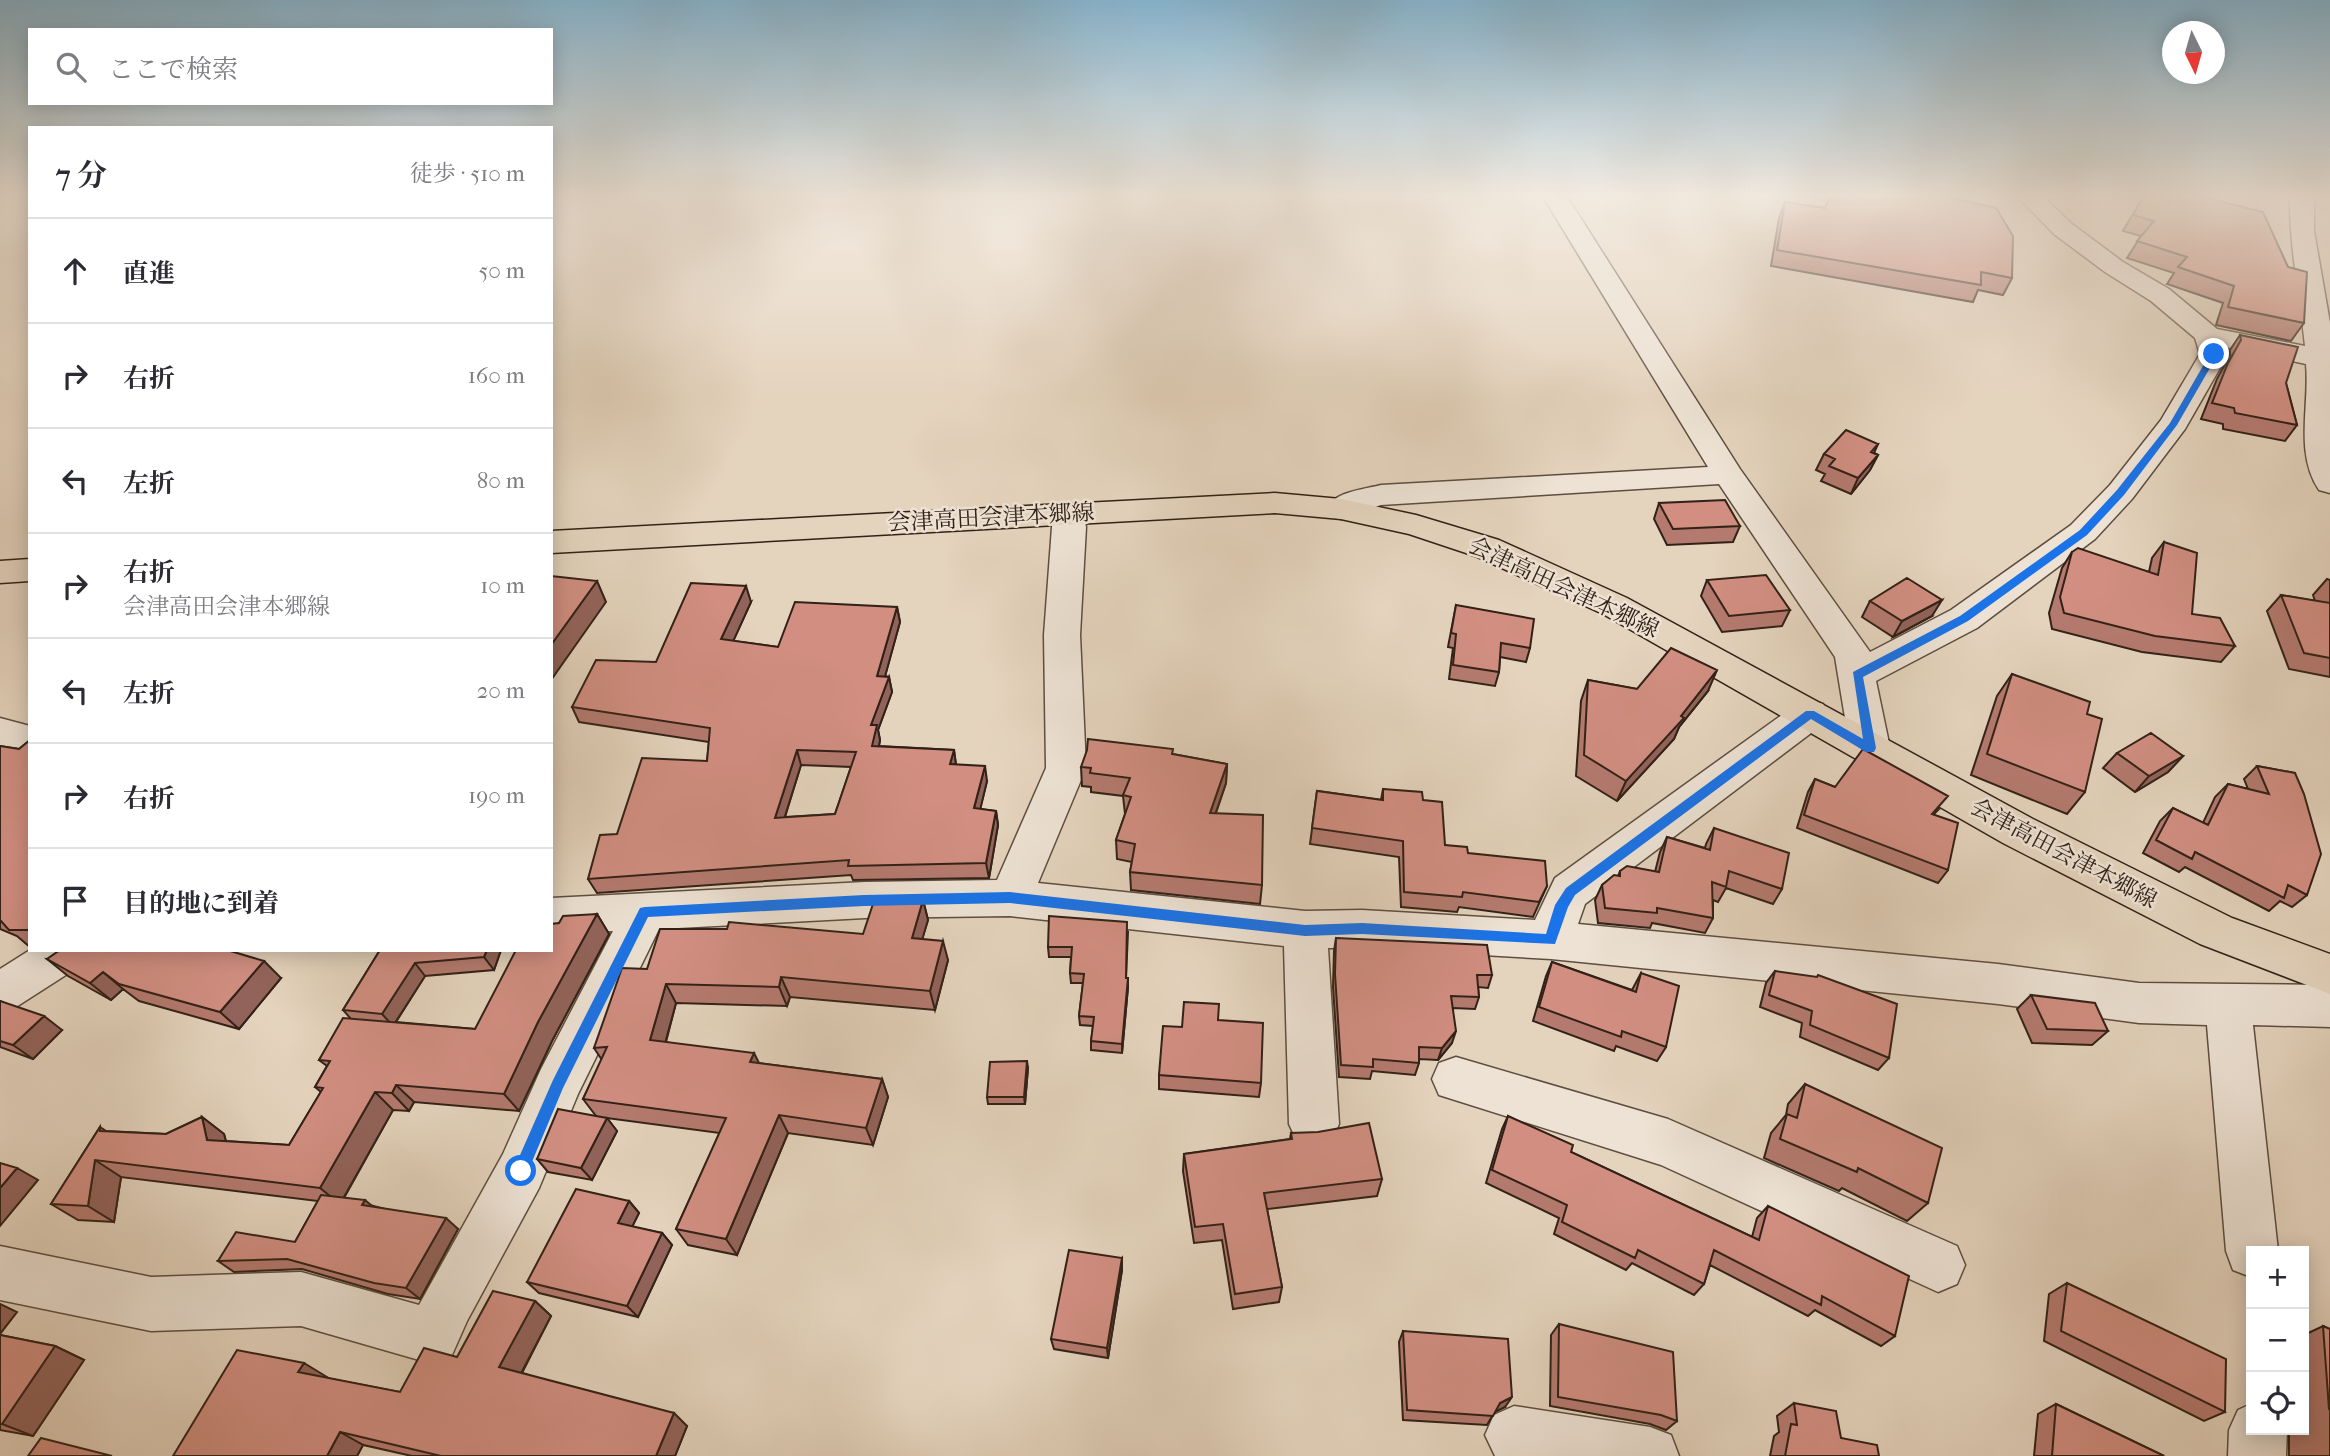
<!DOCTYPE html>
<html lang="ja">
<head>
<meta charset="utf-8">
<style>
	:root { --surface:#fff; --page:#f7f7f7; --text:#2b2b33; --muted:#7c7c81; --line:#e1e1e2 }
	body { margin:0; font-family:"IM FELL French Canon","Noto Serif JP",serif; background:var(--page); color:var(--text) }
	.controls { position:absolute; right:21px; bottom:21px; display:grid; overflow:hidden; border-radius:0px; box-shadow:0 4px 18px #0003 }
	.controls button { width:63px; height:63px; display:grid; place-items:center; padding:0; border:0; border-bottom:2px solid var(--line); background:var(--surface); color:var(--text); font:35px sans-serif }
	.compass { position:absolute; left:2162px; top:21px; width:63px; height:63px; border-radius:50%; background:var(--surface); box-shadow:0 4px 18px #0003; rotate:175deg }
	.stop { position:absolute; width:21px; height:21px; margin:-16px; border:5px solid #1a73e8; border-radius:50%; background:#fff }
	.stop.end { background:#1a73e8; border-color:#fff; box-shadow:0 2px 7px #0008 }
	.list { margin:0; padding:0; list-style:none }
	h2 { display:flex; justify-content:space-between; align-items:center; height:91px; margin:0; padding:0 28px; font-size:30px }
	h2 small { font-size:23px; font-weight:400; color:var(--muted) }
	.list li { display:grid; grid-template-columns:46px 1fr auto; gap:21px; align-items:center; box-sizing:border-box; height:105px; padding:0 28px; border-top:2px solid var(--line) }
	.list b { display:block; font-size:26px; white-space:nowrap }
	.list p { margin:0; font-size:23px; white-space:nowrap; color:var(--muted) }
	.list em { font-size:23px; font-style:normal; color:var(--muted) }
	.icon { flex:none; width:38px; height:38px; fill:none; stroke:currentColor; stroke-width:2; stroke-linecap:round; stroke-linejoin:round }
	.map { position:relative; flex:none; width:2330px; height:1456px; overflow:hidden }
	.search { position:absolute; background:var(--surface); box-shadow:0 4px 18px #0003; left:28px; top:28px; width:525px; height:77px; display:flex; align-items:center; gap:18px; box-sizing:border-box; padding:0 24px; border-radius:0px; color:var(--muted); font-size:26px }
	.panel { position:absolute; background:var(--surface); box-shadow:0 4px 18px #0003; left:28px; top:126px; width:525px; height:826px; border-radius:0px }
	.map>svg:first-child { display:block }
	.lines { fill:none; stroke-linecap:round; stroke-linejoin:round }
	.minor-casing { stroke:#5e4e40; stroke-width:3 }
	.major-casing { stroke:#322117; stroke-width:3 }
	.minor { fill:#ede2d4; fill-rule:evenodd }
	.major { fill:#e4d3bd; fill-rule:evenodd }
	.wall { fill:#b47a6f; stroke:#322117; stroke-width:2; fill-rule:evenodd }
	.shaded-wall { fill:#92635a; stroke:#322117; stroke-width:2 }
	.building { fill:#d18e81; stroke:#322117; stroke-width:2; fill-rule:evenodd }
	.route { fill:#1a73e8 }
	.labels { text-anchor:middle; stroke-width:5; stroke-linejoin:round; paint-order:stroke }
	.street-label { font-size:23px; fill:#322117; stroke:#ede2d4 }
</style>
</head>
<body>
<div class="map">
<svg width="2330" height="1456" viewBox="0 0 2330 1456">
	<rect width="100%" height="100%" fill="#e4d3bd"/>
	<filter id="stains"><feTurbulence type="fractalNoise" baseFrequency=".00286" numOctaves="4"/><feColorMatrix values="0 0 0 0 .2 0 0 0 0 .09 0 0 0 0 .02 0 0 0 .5 -.17"/></filter>
	<radialGradient id="worn" r=".72"><stop offset=".6" stop-color="#630" stop-opacity="0"/><stop offset="1" stop-color="#630" stop-opacity=".3"/></radialGradient>
	<g class="lines">
		<defs>
			<path id="minor" d="M1542,195H1566L1740,469L1870,652L1951,610L2071,525L2110,485L2161,420L2200,354L2195,338L2151,301L2105,272L2054,234L2016,195H2042L2072,224L2123,262L2169,289L2217,329L2305,346C2300,296 2289,246 2290,195H2314V231L2330,323V493L2319,490C2294,453 2310,405 2306,364L2226,347L2228,354L2185,429L2132,499L2095,539L1977,628L1876,681L1890,748L1884,758L1870,763L1856,758L1850,748L1835,657L1719,484L1381,505L1341,519L1330,516L1325,509C1337,491 1361,490 1381,485L1708,467Z
				M1067,503L1079,506L1083,513L1086,527L1080,635L1086,768L1038,883L1305,911L1362,910L1535,920L1555,878L1797,704L1810,700L1823,704L1829,714L1823,724L1585,904L1578,924L1998,964L2139,983L2330,985V1027L2253,1025L2278,1251H2251V1277L2233,1270L2226,1251L2207,1025L2139,1023L1998,1004L1551,959L1362,948H1328L1339,1124L1331,1141L1314,1147L1297,1141L1289,1124L1284,946L1010,916L865,918L659,929L578,1094L539,1188L467,1321L452,1355L433,1364L301,1326L151,1331L0,1300V1246L151,1277L301,1272L419,1305L503,1154L541,1069L613,931L551,934V898L865,882L997,880L1046,768L1044,635L1052,527L1051,513L1055,506Z
				M0,718L30,726V755L0,746Z
				M30,950H89L83,964L16,1007L0,1013V969Z
				M1456,1057L1668,1119L1957,1246L1965,1265L1957,1284L1938,1292L1661,1165L1439,1095L1432,1079L1439,1063Z
				M2251,1404V1430H2287L2286,1456H2228L2229,1430L2238,1410Z
				M1514,1406L1650,1427L1671,1435L1679,1456H1495L1485,1435L1494,1415Z"/>
			<path id="major" d="M1275,493L1341,499L1416,515L1499,540L1627,598L2033,819L2232,918L2330,954V994L2200,944L2003,843L1603,614L1475,556L1409,534L1341,519L1275,513L551,553V531Z
				M30,559V581L0,583V561Z"/>
		</defs>
		<use href="#minor" class="minor-casing"/>
		<use href="#major" class="major-casing"/>
		<use href="#minor" class="minor"/>
		<use href="#major" class="major"/>
	</g>
	<path class="wall" d="M2144,195L2304,323L2291,341L2216,325L2223,303L2167,284L2174,273L2127,258L2141,236L2123,231Z
		M1785,202L2012,278L2003,295L1978,290L1973,302L1771,266L1779,218Z
		M2240,335L2286,383L2297,425L2285,441L2223,429V424L2201,419L2217,379L2230,355V350Z
		M1878,444L1874,453L1878,455L1870,470L1851,494L1821,481L1825,474L1816,470L1824,454Z
		M1659,503L1740,526L1733,542L1667,545L1654,519Z
		M2164,542L2192,614L2235,646L2221,662L2142,652L2052,629L2049,613L2062,568L2072,552L2149,572L2152,558Z
		M2327,579L2330,580V677L2289,669L2267,611L2281,595L2315,601L2313,595Z
		M1707,580L1790,610L1782,626L1722,632L1701,596Z
		M1870,601L1932,616L1893,637L1862,617Z
		M751,602L733,641L778,647L897,607L900,622L885,676L889,677L892,692L878,730L880,740L879,746L954,750L956,765L987,781L980,809L996,811L998,825L989,878L853,880L851,875L597,893L588,879L617,834L707,761L709,742L579,722L572,707L656,662ZM801,765L851,767L835,814L785,817Z
		M1456,605L1530,648L1526,662L1500,657L1499,672L1495,686L1449,679L1453,648L1448,647Z
		M2012,674L2087,714L2085,792L2067,814L1971,775L1997,696Z
		M1588,680L1637,689L1708,691L1679,727L1674,739L1617,801L1576,776L1581,701Z
		M30,740V947L17,936L0,929V746L19,749Z
		M2117,753L2183,756L2168,772L2135,792L2103,768Z
		M1173,754L1227,764L1226,783L1216,813L1262,885L1260,904L1131,890L1130,872L1132,862L1117,859L1116,840L1125,814L1123,796L1091,792V787L1082,786L1081,767Z
		M2257,766L2295,773L2307,895L2292,907L2280,901L2269,911L2185,867L2179,872L2143,853L2160,821L2173,808L2203,823L2215,797L2228,784L2248,789L2244,779Z
		M1815,779L1835,787L1939,809L1933,815L1948,870L1938,883L1797,828L1808,792Z
		M1383,789L1423,800L1445,845L1547,886L1533,917L1459,907L1457,912L1401,907L1399,857L1310,844L1317,791L1381,800Z
		M1714,828L1782,889L1773,904L1726,888L1718,902L1713,900V918L1705,933L1652,923L1650,928L1598,923L1595,900L1602,885L1618,876L1620,871L1655,872L1660,852L1667,837L1705,848L1706,844Z
		M923,900L928,920L922,939L948,960L935,1010L790,997L787,1006L676,1003L666,1042L759,1063L882,1079L888,1097L873,1145L788,1133L737,1255L688,1245L676,1229L720,1133L607,1118L617,1131L592,1180L548,1172L537,1159L596,1116L583,1099L602,1060L594,1048L647,969L863,934Z
		M597,914L609,934L552,1041L519,1111L414,1102L409,1111L393,1110L344,1198L458,1229L420,1299L388,1294L302,1269L234,1272L218,1261L295,1242L318,1201L121,1177L114,1222L78,1220L51,1204L100,1127L106,1131L166,1134L202,1117L224,1134L226,1141L289,1145L321,1092L315,1087L327,1066L319,1060L351,1019L343,1010L380,950H501L494,970L425,976L396,1022L475,1029L559,923Z
		M1128,932L1126,978H1128V987L1122,1053L1091,1050V1041L1093,1026L1080,1025L1079,1016L1083,983H1071L1070,973L1071,957H1049L1048,947Z
		M1336,938L1492,975L1488,988L1478,987L1479,997L1475,1009L1453,1008L1452,1043L1438,1060L1419,1059V1063L1415,1075L1372,1071L1370,1079L1339,1077L1333,987L1334,951Z
		M47,959L281,978L239,1029L139,1001L123,989L111,1000L68,976Z
		M1552,962L1632,990L1641,973L1666,1047L1657,1061L1616,1046L1614,1051L1533,1021L1546,976Z
		M1775,971L1889,1058L1878,1070L1800,1037L1802,1023L1760,1007L1766,983Z
		M2031,995L2108,1031L2092,1045L2032,1043L2017,1009Z
		M0,1001L62,1030L33,1059L0,1047Z
		M1218,1020L1261,1083L1259,1097L1159,1089V1075L1182,1027Z
		M1028,1068L1025,1104H988L987,1097Z
		M1805,1084L1928,1203L1907,1221L1842,1188L1839,1191L1764,1158L1771,1133L1786,1115L1788,1104Z
		M1508,1116L1571,1152L1752,1237L1757,1218L1768,1206L1895,1336L1881,1346L1815,1310L1808,1316L1710,1265L1704,1284L1694,1295L1632,1263L1626,1270L1554,1234L1559,1218L1486,1183L1502,1129Z
		M1291,1133L1382,1179L1377,1196L1267,1209L1282,1287L1279,1302L1233,1309L1222,1240L1194,1243L1183,1171L1184,1154L1290,1139Z
		M629,1201L639,1213L632,1227L662,1233L672,1245L638,1317L539,1293L527,1282Z
		M1122,1258V1270L1108,1358L1054,1349L1051,1339Z
		M2067,1283L2225,1412L2204,1421L2044,1341L2049,1294Z
		M535,1301L551,1316L522,1373L687,1426L675,1456H412L363,1445L357,1456H173L327,1377L326,1378L400,1392L457,1357Z
		M1559,1324L1677,1421L1666,1430L1650,1424L1550,1406L1551,1335Z
		M2323,1326L2330,1329V1456H2289V1430H2304V1335Z
		M1403,1331L1505,1407L1495,1411L1487,1425L1403,1420L1399,1342Z
		M0,1335L55,1346L84,1360L33,1436L0,1430Z
		M1794,1403L1841,1438L1879,1456H1770L1774,1436L1779,1432L1777,1416Z
		M2056,1404L2164,1456H2034L2038,1414Z"/>
	<path class="shaded-wall" d="M1878,455L1870,470L1851,494L1858,478Z
		M597,581L606,602L551,680V645Z
		M746,586L751,602L727,655L721,639Z
		M1942,600L1932,616L1893,637L1902,621Z
		M897,607L900,622L881,691L877,676Z
		M1717,670L1708,691L1679,727L1674,739L1617,801L1626,781L1681,716Z
		M889,677L892,692L878,730L880,740L876,761L872,746L871,725Z
		M797,750L801,765L780,832L775,818Z
		M954,750L956,765L950,764Z
		M2183,756L2168,772L2135,792L2149,776Z
		M1227,764L1226,783L1209,832L1210,813Z
		M985,766L987,781L977,823L974,808Z
		M996,811L998,825L989,878L986,863Z
		M923,900L928,920L917,957L912,938Z
		M597,914L609,934L552,1041L519,1111L504,1094L538,1022Z
		M943,941L948,960L935,1010L930,991Z
		M487,950H501L494,970L484,957Z
		M264,961L281,978L239,1029L220,1012Z
		M415,963L425,976L393,1026L382,1014Z
		M103,972L123,989L111,1000L90,983Z
		M781,977L790,997L787,1006L779,987Z
		M1128,978V987L1122,1053V1044Z
		M666,984L676,1003L661,1058L650,1040Z
		M44,1016L62,1030L33,1059L13,1045Z
		M1456,1031L1452,1043L1438,1060L1442,1048Z
		M754,1053L763,1071L750,1062Z
		M1027,1061L1028,1068L1025,1104L1024,1097Z
		M882,1079L888,1097L873,1145L866,1128Z
		M396,1085L414,1102L409,1111L392,1093Z
		M375,1092L393,1110L340,1204L320,1188Z
		M779,1115L788,1133L737,1255L726,1239Z
		M202,1117L224,1134L230,1157L207,1140Z
		M607,1118L617,1131L592,1180L581,1168Z
		M95,1160L121,1177L114,1222L88,1206Z
		M17,1168L38,1180L0,1226V1188Z
		M365,1200L378,1211L362,1205Z
		M629,1201L639,1213L628,1235L618,1223Z
		M446,1218L458,1229L420,1299L406,1288Z
		M662,1233L672,1245L638,1317L627,1306Z
		M1122,1258V1270L1108,1358L1107,1348Z
		M535,1301L551,1316L517,1381L499,1367Z
		M0,1304L17,1312L0,1334Z
		M55,1346L84,1360L33,1436L2,1424Z
		M304,1363L327,1377L322,1386L298,1372Z
		M1512,1397L1505,1407L1493,1413L1500,1403Z
		M674,1413L687,1426L675,1456H656Z
		M340,1432L363,1445L357,1456H327Z"/>
	<path class="building" d="M1831,195H1938L1996,208L2013,236L2012,278L1981,272V285L1777,250L1785,202L1825,208Z
		M2144,195H2195L2263,212L2288,267L2307,272L2304,323L2228,307L2234,286L2178,267L2187,257L2137,241L2154,221L2133,215Z
		M2240,335L2298,347L2286,383L2297,425L2235,413L2234,408L2212,403L2228,363L2241,340Z
		M1846,430L1878,444L1871,452L1878,455L1858,478L1829,466L1835,459L1824,454Z
		M1725,500L1740,526L1673,529L1659,503Z
		M2164,542L2197,553L2192,614L2220,618L2235,646L2155,636L2064,613L2060,597L2072,552L2078,548L2158,575Z
		M1766,575L1790,610L1729,616L1707,580Z
		M551,576L597,581L551,645Z
		M1907,578L1942,600L1902,621L1870,601Z
		M691,583L746,586L721,639L778,647L795,602L897,607L877,676L889,677L871,725H877L872,746L954,750L950,764L985,766L974,808L996,811L986,863L848,866L849,860L588,879L600,835L617,834L642,758L707,761L710,728L572,707L596,660L656,662ZM797,750L856,752L835,814L775,818Z
		M2281,595L2330,603V658L2304,653Z
		M1456,605L1534,619L1530,648L1501,643L1499,672L1453,665L1456,634L1451,633Z
		M1671,648L1717,670L1681,716L1684,718L1626,781L1584,755L1588,680L1637,689Z
		M2012,674L2090,702L2087,714L2102,719L2085,792L1987,754Z
		M2151,733L2183,756L2149,776L2117,753Z
		M1088,739L1173,749L1172,754L1227,764L1210,813L1263,815L1262,885L1130,872L1135,844L1116,840L1131,797L1123,795L1130,778L1090,773L1091,768L1081,767L1087,750Z
		M30,740V930H9L0,920V746L19,749Z
		M1863,749L1948,796L1932,814L1958,823L1948,870L1804,815L1815,779L1835,787Z
		M2257,766L2295,773L2304,794L2321,854L2307,895L2288,885L2284,898L2195,852L2192,859L2156,840L2173,808L2208,825L2228,784L2269,794Z
		M1383,789L1422,792L1423,800L1442,802L1445,845L1467,847L1468,853L1545,861L1547,886L1539,902L1463,892L1462,897L1404,892L1403,841L1312,828L1317,791L1383,800Z
		M1714,828L1789,853L1782,889L1729,871L1726,887L1712,882L1713,918L1657,908V913L1605,908L1602,885L1614,875L1620,876V871L1627,866L1659,872L1667,837L1710,850Z
		M923,900L912,938L943,941L930,991L781,977L779,987L666,984L650,1040L754,1053L750,1062L882,1079L866,1128L779,1115L726,1239L676,1229L726,1118L583,1099L607,1047L594,1048L622,968L647,969L660,929H727L729,922L863,934L874,901Z
		M597,914L538,1022L504,1094L396,1085L392,1093L375,1092L320,1188L95,1160L88,1206L51,1204L100,1127V1131L166,1134L202,1117L207,1140L289,1145L323,1088L315,1087L330,1061L319,1060L343,1018L475,1029L516,950H551V924L559,923L563,916Z
		M1049,916L1127,922L1126,978H1128L1122,1044L1091,1041L1094,1017L1079,1016L1084,974L1070,973L1072,947H1048Z
		M1336,938L1487,945L1492,975H1477L1479,997L1451,996L1456,1031L1442,1048L1419,1047V1063L1373,1059V1067L1341,1065L1335,974Z
		M60,950H227L264,961L220,1012L119,984L103,972L90,983L47,959Z
		M380,950H487L484,957L415,963L382,1014L343,1010Z
		M1552,962L1636,992L1641,973L1679,986L1666,1047L1622,1031L1621,1037L1539,1007Z
		M1775,971L1817,977L1818,975L1897,1004L1889,1058L1810,1025L1812,1011L1769,995Z
		M2031,995L2095,1003L2108,1031L2047,1029Z
		M0,1001L44,1016L13,1045L0,1041Z
		M1184,1002L1219,1004L1218,1020L1263,1023L1261,1083L1159,1075L1163,1026L1182,1027Z
		M1027,1061L1024,1097H987L990,1062Z
		M1805,1084L1942,1148L1928,1203L1858,1168L1857,1172L1780,1139L1787,1114L1797,1118Z
		M558,1109L607,1118L581,1168L537,1159Z
		M1508,1116L1573,1145L1571,1152L1759,1240L1768,1206L1909,1276L1895,1336L1822,1296L1821,1305L1714,1250L1704,1284L1638,1250L1635,1258L1562,1222L1567,1205L1492,1170Z
		M1369,1123L1382,1179L1264,1193L1282,1287L1235,1294L1223,1224L1195,1227L1184,1154L1292,1139L1291,1133L1318,1132Z
		M0,1163L17,1168L0,1188Z
		M576,1189L629,1201L618,1223L662,1233L627,1306L527,1282Z
		M321,1195L365,1200L362,1205L446,1218L406,1288L374,1283L287,1259L218,1261L236,1232L295,1242Z
		M1069,1250L1122,1258L1107,1348L1051,1339Z
		M2067,1283L2226,1359L2225,1412L2061,1331Z
		M493,1291L535,1301L499,1367L674,1413L656,1456H441L340,1432L327,1456H173L237,1350L304,1363L298,1372L400,1392L424,1348L457,1357Z
		M1559,1324L1673,1352L1677,1421L1661,1415L1558,1397Z
		M2323,1326L2330,1329V1410L2329,1409Z
		M1403,1331L1508,1339L1512,1397L1500,1403L1493,1416L1407,1410Z
		M0,1335L55,1346L2,1424H0Z
		M1794,1403L1836,1411L1841,1438L1877,1445L1879,1456H1785L1791,1424L1797,1425Z
		M2056,1404L2164,1456H2052Z
		M41,1438L112,1456H28Z"/>
	<linearGradient id="sky" x2="0" y2="1"><stop stop-color="#87b6d1"/><stop offset="0.49" stop-color="#f3ebe1"/><stop offset="1" stop-color="#f3ebe1" stop-opacity="0"/></linearGradient>
	<rect width="2330" height="399" fill="url(#sky)"/>
	<path class="route" d="M2211,352L2218,354L2177,425L2124,495L2087,535L1968,621L1863,677L1876,748L1874,752H1866L1811,719L1575,895L1568,907L1555,944L1362,934L1305,936L1010,903L864,906L648,917L563,1088L526,1176L521,1178L516,1176L513,1171L553,1080L640,908L645,907L864,895L1010,892L1305,925L1362,923L1546,934L1555,905L1566,888L1806,711H1814L1863,739L1853,672L1960,616L2080,530L2117,490L2170,423Z"/>
	<g class="labels">
		<g class="street-label">
			<text transform="translate(991 517) rotate(-3)" y="8">会津高田会津本郷線</text>
			<text transform="translate(1564 587) rotate(25)" y="8">会津高田会津本郷線</text>
			<text transform="translate(2064 853) rotate(28)" y="8">会津高田会津本郷線</text>
		</g>
	</g>
	<rect width="100%" height="100%" filter="url(#stains)"/>
	<rect width="100%" height="100%" fill="url(#worn)"/>
</svg>
<div class="controls">
<button>+</button>
<button>−</button>
<button><svg class="icon" aria-label="locate" viewBox="0 0 24 24"><circle cx="12" cy="12" r="6"/><path d="M12 2v4M12 18v4M2 12h4M18 12h4"/></svg></button>
</div>
<svg class="compass" viewBox="-18 -18 36 36"><path d="M0-13l5 13h-10z" fill="#e53935"/><path d="M0 13l5-13h-10z" fill="#7c7c81"/></svg>
<div class="stop" style="left:521px;top:1171px"></div>
<div class="stop end" style="left:2214px;top:354px"></div>
<div class="search"><svg class="icon" aria-label="search" viewBox="0 0 24 24"><circle cx="10" cy="10" r="6"/><path d="M15 15l6 6"/></svg>ここで検索</div>
<section class="panel">
<h2>7 分<small>徒歩 · 510 m</small></h2>
<ul class="list">
<li><svg class="icon" aria-label="ahead" viewBox="0 0 24 24"><path d="M12 20V5M6 11l6-6 6 6"/></svg><div><b>直進</b></div><em>50 m</em></li>
<li><svg class="icon" aria-label="right" viewBox="0 0 24 24"><path d="M7 20v-9h11M14 6l5 5-5 5"/></svg><div><b>右折</b></div><em>160 m</em></li>
<li><svg class="icon" aria-label="left" viewBox="0 0 24 24"><path d="M17 20v-9H6M10 6l-5 5 5 5"/></svg><div><b>左折</b></div><em>80 m</em></li>
<li><svg class="icon" aria-label="right" viewBox="0 0 24 24"><path d="M7 20v-9h11M14 6l5 5-5 5"/></svg><div><b>右折</b><p>会津高田会津本郷線</p></div><em>10 m</em></li>
<li><svg class="icon" aria-label="left" viewBox="0 0 24 24"><path d="M17 20v-9H6M10 6l-5 5 5 5"/></svg><div><b>左折</b></div><em>20 m</em></li>
<li><svg class="icon" aria-label="right" viewBox="0 0 24 24"><path d="M7 20v-9h11M14 6l5 5-5 5"/></svg><div><b>右折</b></div><em>190 m</em></li>
<li><svg class="icon" aria-label="arrive" viewBox="0 0 24 24"><path d="M6 21V4h12l-3 4 3 4H6"/></svg><div><b>目的地に到着</b></div></li>
</ul>
</section>
</div>
</body>
</html>
